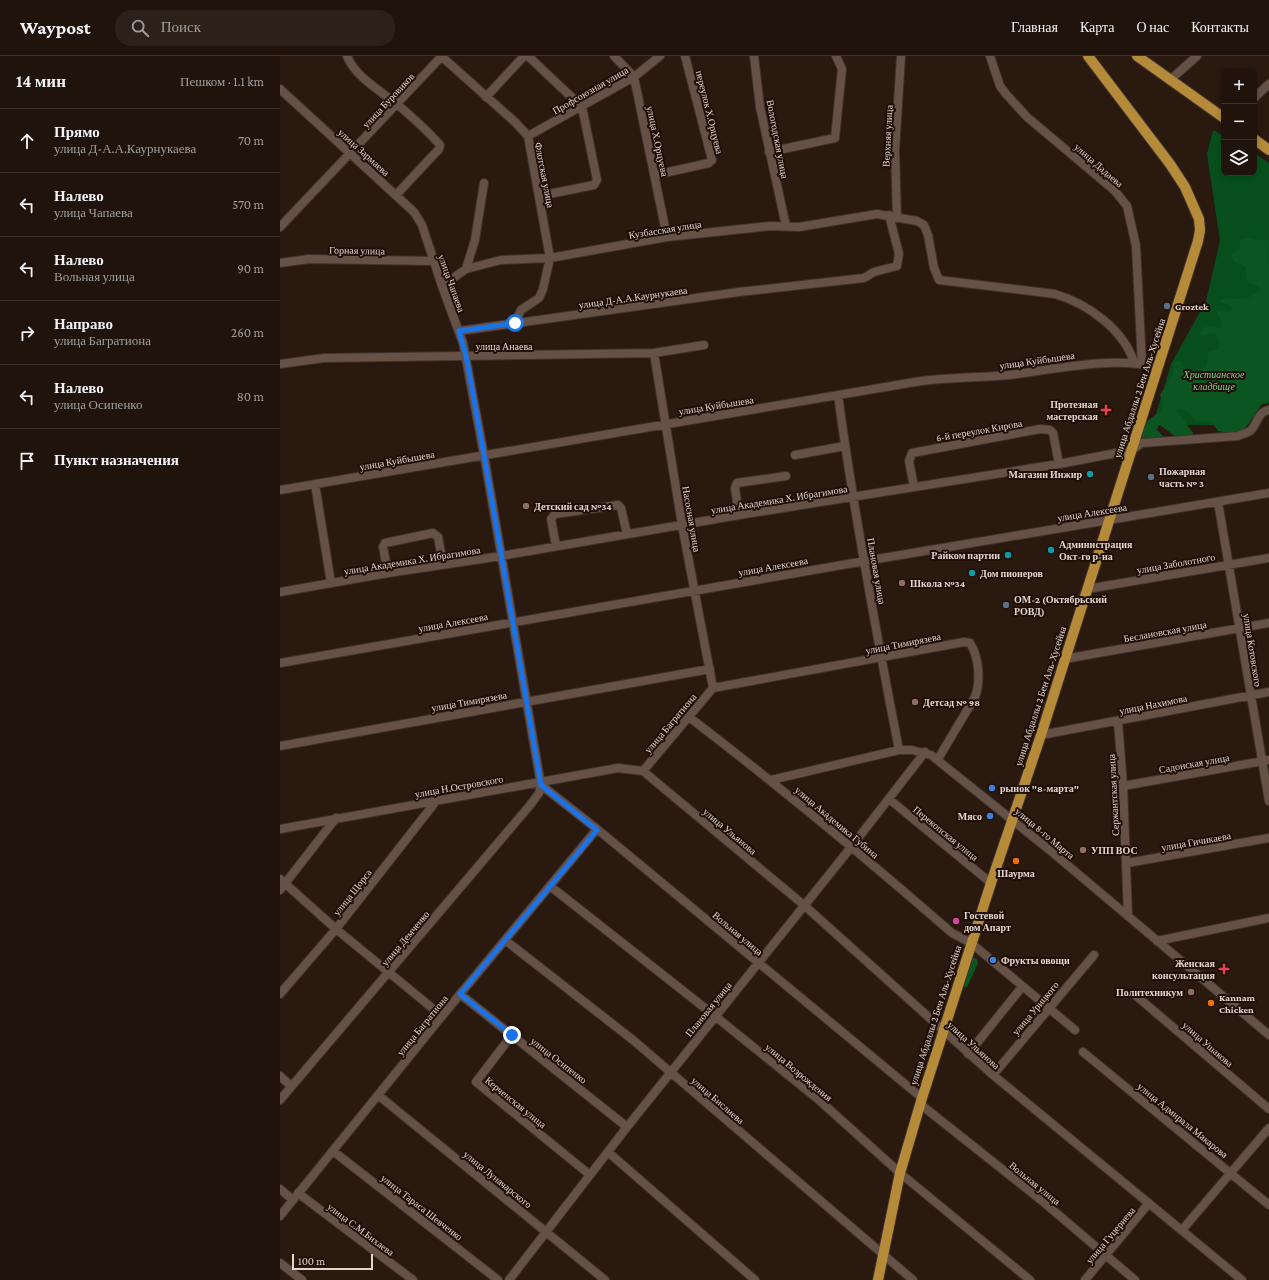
<!DOCTYPE html>
<html lang="ru">
<head>
<meta charset="utf-8">
<style>
	:root { --surface:#1f130b; --page:#2c2019; --text:#f1f3f6; --muted:#a19e9d; --line:#3c322c }
	body { margin:0; font-family:"Crimson Pro",serif; background:var(--page); color:var(--text) }
	.controls { position:absolute; right:12px; top:12px; display:grid; overflow:hidden; border-radius:8px; box-shadow:0 2px 6px #0003 }
	.controls button { width:36px; height:36px; display:grid; place-items:center; padding:0; border:0; border-bottom:1px solid var(--line); background:var(--surface); color:var(--text); font:20px sans-serif }
	.scale { position:absolute; left:12px; bottom:10px; width:81px; box-sizing:border-box; padding-left:4px; border:2px solid #e1d5cf; border-top:0; font-size:11px; line-height:14px; white-space:nowrap; color:#e1d5cf; -webkit-text-stroke:3px #1f0f07; paint-order:stroke }
	.stop { position:absolute; width:12px; height:12px; margin:-9px; border:3px solid #1a73e8; border-radius:50%; background:#fff }
	.stop.end { background:#1a73e8; border-color:#fff; box-shadow:0 1px 4px #0008 }
	.list { margin:0; padding:0; list-style:none }
	h2 { display:flex; justify-content:space-between; align-items:center; height:52px; margin:0; padding:0 16px; font-size:17px }
	h2 small { font-size:13px; font-weight:400; color:var(--muted) }
	.list li { display:grid; grid-template-columns:26px 1fr auto; gap:12px; align-items:center; box-sizing:border-box; height:64px; padding:0 16px; border-top:1px solid var(--line) }
	.list b { display:block; font-size:15px; white-space:nowrap }
	.list p { margin:0; font-size:13px; white-space:nowrap; color:var(--muted) }
	.list em { font-size:13px; font-style:normal; color:var(--muted) }
	.icon { flex:none; width:22px; height:22px; fill:none; stroke:currentColor; stroke-width:2; stroke-linecap:round; stroke-linejoin:round }
	.map { position:relative; flex:none; width:989px; height:1224px; overflow:hidden }
	header { display:flex; align-items:center; gap:24px; box-sizing:border-box; height:56px; padding:0 20px; background:var(--surface); border-bottom:1px solid var(--line) }
	header strong { font-size:19px }
	nav { display:flex; gap:22px; margin-inline-start:auto; font-size:14px }
	.search { width:280px; height:36px; background:var(--page); display:flex; align-items:center; gap:10px; box-sizing:border-box; padding:0 14px; border-radius:16px; color:var(--muted); font-size:15px }
	main { display:flex }
	aside { flex:1; background:var(--surface) }
	.map>svg:first-child { display:block }
	.green { fill:#064f1c }
	.forest { fill:#0b5620 }
	.lines { fill:none; stroke-linecap:round; stroke-linejoin:round }
	.minor-casing { stroke:#3f322e; stroke-width:10 }
	.major-casing { stroke:#3f322e; stroke-width:12 }
	.minor { stroke:#665147; stroke-width:8 }
	.major { stroke:#b58a38; stroke-width:10 }
	.route { stroke:#1a73e8; stroke-width:5 }
	.service-dot { fill:#5c6f8a; stroke:#1f0f07; stroke-width:1.5 }
	.health-dot { fill:#e0444e; stroke:#1f0f07; stroke-width:1.5 }
	.culture-dot { fill:#0f9aa8; stroke:#1f0f07; stroke-width:1.5 }
	.education-dot { fill:#8d6e63; stroke:#1f0f07; stroke-width:1.5 }
	.shop-dot { fill:#3f7fe0; stroke:#1f0f07; stroke-width:1.5 }
	.food-dot { fill:#e8710a; stroke:#1f0f07; stroke-width:1.5 }
	.hotel-dot { fill:#d1479c; stroke:#1f0f07; stroke-width:1.5 }
	.labels { text-anchor:middle; stroke-width:4; stroke-linejoin:round; paint-order:stroke }
	.street-label { font-size:10px; fill:#e1d5cf; stroke:#1f0f07 }
	.poi-label { font-size:10px; font-weight:bold; fill:#e1d5cf; stroke:#1f0f07; text-anchor:start }
	.park-label { font-size:10px; font-style:italic; fill:#7dd889; stroke:#1f0f07 }
</style>
</head>
<body>
<header>
<strong>Waypost</strong>
<div class="search"><svg class="icon" aria-label="search" viewBox="0 0 24 24"><circle cx="10" cy="10" r="6"/><path d="M15 15l6 6"/></svg>Поиск</div>
<nav><a>Главная</a><a>Карта</a><a>О нас</a><a>Контакты</a></nav>
</header>
<main>
<aside>
<h2>14 мин<small>Пешком · 1.1 km</small></h2>
<ul class="list">
<li><svg class="icon" aria-label="ahead" viewBox="0 0 24 24"><path d="M12 20V5M6 11l6-6 6 6"/></svg><div><b>Прямо</b><p>улица Д-А.А.Каурнукаева</p></div><em>70 m</em></li>
<li><svg class="icon" aria-label="left" viewBox="0 0 24 24"><path d="M17 20v-9H6M10 6l-5 5 5 5"/></svg><div><b>Налево</b><p>улица Чапаева</p></div><em>570 m</em></li>
<li><svg class="icon" aria-label="left" viewBox="0 0 24 24"><path d="M17 20v-9H6M10 6l-5 5 5 5"/></svg><div><b>Налево</b><p>Вольная улица</p></div><em>90 m</em></li>
<li><svg class="icon" aria-label="right" viewBox="0 0 24 24"><path d="M7 20v-9h11M14 6l5 5-5 5"/></svg><div><b>Направо</b><p>улица Багратиона</p></div><em>260 m</em></li>
<li><svg class="icon" aria-label="left" viewBox="0 0 24 24"><path d="M17 20v-9H6M10 6l-5 5 5 5"/></svg><div><b>Налево</b><p>улица Осипенко</p></div><em>80 m</em></li>
<li><svg class="icon" aria-label="arrive" viewBox="0 0 24 24"><path d="M6 21V4h12l-3 4 3 4H6"/></svg><div><b>Пункт назначения</b></div></li>
</ul>
</aside>
<div class="map">
<svg width="989" height="1224" viewBox="0 0 989 1224">
	<rect width="100%" height="100%" fill="#29190f"/>
	<path class="green" d="M933,74L944,80V117H974V97L989,107V302L965,370L873,368L891,308L926,245L940,185L927,98Z"/>
	<path class="forest" d="M968,181L978,184L987,183L989,186L987,200L989,208V347L982,348C969,365 967,383 938,375L931,365L917,366L907,355L898,352L896,354L913,377L912,381L895,380L880,369L878,370L877,374L884,381L883,384H862L860,383C862,375 865,367 871,362C876,358 880,357 883,351L880,338L887,330L889,323L893,320V310L895,305H900L909,319H917L926,310L929,295L939,293L940,289L937,279L934,277L922,280L919,277L925,271L941,272L942,267L936,254L949,256L953,253L951,250L941,246V244C947,240 953,244 960,243C968,243 974,239 981,234L978,230L968,227L966,223V211C960,207 951,207 952,198L960,192V184Z
		M692,901L697,903L698,907L687,931H684L681,927Z"/>
	<g class="lines">
		<defs>
			<path id="minor" d="M67,0C76,22 100,34 118,49C132,61 148,75 160,89L159,93L116,139
				M161,0L235,66L248,80L270,202L263,233L259,242L241,254L235,267
				M248,0L302,51L317,124L314,129L259,140
				M334,0L354,21L387,181
				M474,0L480,51L506,170
				M710,0L720,30L726,38L747,61L835,135L847,150L856,190L862,308
				M890,24L917,0
				M0,33L134,156L142,169L162,230L183,287L204,399L261,729L259,737L251,748L0,1044
				M206,41L244,0
				M974,42L989,28
				M248,80L354,21L380,0
				M489,96L555,82L562,13L556,0
				M375,119L429,107L432,104L405,0
				M617,162L615,94L621,0
				M0,171L162,0
				M0,207L29,203L153,205
				M186,213L195,184L204,127
				M162,230L186,213L221,204L270,202L387,181L490,170L519,171L597,158L637,165L644,169L648,179L654,212L659,224L775,238C808,248 843,273 854,306
				M179,275L459,236L584,222L594,216L617,210L619,198L609,159
				M374,297L402,469L433,632
				M0,308L44,302L374,297L424,289
				M558,339C574,458 596,576 619,694
				M515,399L565,390
				M35,428L51,527
				M634,431L629,405L632,397L760,373L770,374L773,377L779,408
				M0,434L635,326C666,321 698,322 729,319C781,313 826,300 878,311
				M938,446L989,745
				M459,459L455,432L457,427L506,420
				M276,490L271,463L275,458L338,449L341,452L347,478
				M108,517L103,491L105,487L153,477L158,481L163,508
				M807,533L989,502
				M0,536L108,517L221,500L459,459L779,408L852,394L862,387L958,380C962,378 967,377 970,375C978,368 977,356 989,354
				M784,603L989,567
				M0,607L585,505L989,437
				M433,632L684,586L690,587C699,601 701,625 695,641L658,703
				M409,661C499,730 586,802 672,877L691,887L795,974
				M838,665L843,730L848,860
				M761,679L989,636
				M0,690L430,613
				M363,715L433,632
				M491,724L619,694H632L651,699L772,796L989,979
				M261,729L317,773L642,1042
				M843,730L989,704
				M609,743L711,827
				M0,773L338,712L363,715L525,850L713,1019L962,1224
				M847,807L989,782
				M0,823L56,873L162,960
				M270,830L435,960L539,1044L620,1117L750,1224
				M0,834L56,762
				M225,884L353,984L633,1224
				M877,885L989,862
				M0,938L56,873L157,744
				M180,938L347,1071
				M854,938L989,1053
				M232,979L196,1026L310,1119
				M803,996L989,1149
				M688,998L742,931
				M713,1019L814,899
				M0,1020L11,1030
				M98,1039L325,1224
				M640,1048L761,1144L855,1224
				M53,1095L218,1224
				M328,1096L475,1224
				M0,1133L13,1144
				M18,1137L133,1224
				M0,1160L162,960L317,773
				M902,1174L989,1072
				M0,1207L22,1224
				M229,1224L347,1071L572,790L645,696
				M805,1224L869,1147"/>
			<path id="major" d="M857,0L944,62
				M974,83L989,94
				M598,1224L620,1117L642,1042L711,827L761,679L918,185L920,174L919,163L905,131L890,108L808,0"/>
		</defs>
		<use href="#minor" class="minor-casing"/>
		<use href="#major" class="major-casing"/>
		<use href="#minor" class="minor"/>
		<use href="#major" class="major"/>
	</g>
	<g class="lines">
		<path class="route" d="M232,979L180,938L317,774L261,729L204,399L186,300L179,275L235,267"/>
	</g>
	<g class="service-dot">
		<circle cx="887" cy="250" r="4"/>
		<circle cx="871" cy="421" r="4"/>
		<circle cx="726" cy="549" r="4"/>
	</g>
	<g class="health-dot">
		<path d="M824 348h4v4h4v4h-4v4h-4v-4h-4v-4h4z"/>
		<path d="M942 907h4v4h4v4h-4v4h-4v-4h-4v-4h4z"/>
	</g>
	<g class="culture-dot">
		<circle cx="810" cy="418" r="4"/>
		<circle cx="771" cy="494" r="4"/>
		<circle cx="728" cy="499" r="4"/>
		<circle cx="692" cy="517" r="4"/>
	</g>
	<g class="education-dot">
		<circle cx="246" cy="450" r="4"/>
		<circle cx="622" cy="527" r="4"/>
		<circle cx="635" cy="646" r="4"/>
		<circle cx="803" cy="794" r="4"/>
		<circle cx="911" cy="936" r="4"/>
	</g>
	<g class="shop-dot">
		<circle cx="712" cy="732" r="4"/>
		<circle cx="710" cy="760" r="4"/>
		<circle cx="713" cy="904" r="4"/>
	</g>
	<g class="food-dot">
		<circle cx="736" cy="805" r="4"/>
		<circle cx="931" cy="947" r="4"/>
	</g>
	<circle class="hotel-dot" cx="676" cy="865" r="4"/>
	<g class="labels">
		<g class="street-label">
			<text transform="translate(310 34) rotate(-30)" y="4">Профсоюзная улица</text>
			<text transform="translate(108 44) rotate(-47)" y="4">улица Буровиков</text>
			<text transform="translate(430 56) rotate(76)" y="4">переулок Х.Орцуева</text>
			<text transform="translate(607 80) rotate(-87)" y="4">Верхняя улица</text>
			<text transform="translate(498 83) rotate(79)" y="4">Вологодская улица</text>
			<text transform="translate(378 85) rotate(78)" y="4">улица Х.Орцуева</text>
			<text transform="translate(84 96) rotate(42)" y="4">улица Зармаева</text>
			<text transform="translate(819 109) rotate(41)" y="4">улица Дадаева</text>
			<text transform="translate(265 119) rotate(79)" y="4">Флотская улица</text>
			<text transform="translate(385 173) rotate(-9)" y="4">Кузбасская улица</text>
			<text transform="translate(77 194) rotate(1)" y="4">Горная улица</text>
			<text transform="translate(172 227) rotate(70)" y="4">улица Чапаева</text>
			<text transform="translate(353 241) rotate(-8)" y="4">улица Д-А.А.Каурнукаева</text>
			<text x="224" y="294">улица Анаева</text>
			<text transform="translate(757 304) rotate(-8)" y="4">улица Куйбышева</text>
			<text transform="translate(859 332) rotate(-72)" y="4">улица Абдаллы 2 Бен Аль-Хусейна</text>
			<text transform="translate(436 349) rotate(-9)" y="4">улица Куйбышева</text>
			<text transform="translate(699 374) rotate(-10)" y="4">6-й переулок Кирова</text>
			<text transform="translate(117 404) rotate(-10)" y="4">улица Куйбышева</text>
			<text transform="translate(499 443) rotate(-9)" y="4">улица Академика Х. Ибрагимова</text>
			<text transform="translate(812 456) rotate(-9)" y="4">улица Алексеева</text>
			<text transform="translate(412 463) rotate(80)" y="4">Насосная улица</text>
			<text transform="translate(132 504) rotate(-9)" y="4">улица Академика Х. Ибрагимова</text>
			<text transform="translate(896 507) rotate(-10)" y="4">улица Заболотного</text>
			<text transform="translate(493 510) rotate(-10)" y="4">улица Алексеева</text>
			<text transform="translate(597 515) rotate(80)" y="4">Плановая улица</text>
			<text transform="translate(173 566) rotate(-10)" y="4">улица Алексеева</text>
			<text transform="translate(885 575) rotate(-10)" y="4">Беслановская улица</text>
			<text transform="translate(623 587) rotate(-11)" y="4">улица Тимирязева</text>
			<text transform="translate(973 594) rotate(81)" y="4">улица Котовского</text>
			<text transform="translate(760 640) rotate(-72)" y="4">улица Абдаллы 2 Бен Аль-Хусейна</text>
			<text transform="translate(189 645) rotate(-10)" y="4">улица Тимирязева</text>
			<text transform="translate(873 648) rotate(-11)" y="4">улица Нахимова</text>
			<text transform="translate(390 667) rotate(-50)" y="4">улица Багратиона</text>
			<text transform="translate(914 707) rotate(-10)" y="4">Садонская улица</text>
			<text transform="translate(179 730) rotate(-10)" y="4">улица Н.Островского</text>
			<text transform="translate(833 739) rotate(-93)" y="4">Сержантская улица</text>
			<text transform="translate(557 766) rotate(40)" y="4">улица Академика Губина</text>
			<text transform="translate(450 775) rotate(40)" y="4">улица Ульянова</text>
			<text transform="translate(666 777) rotate(39)" y="4">Перекопская улица</text>
			<text transform="translate(765 777) rotate(40)" y="4">улица 8-го Марта</text>
			<text transform="translate(916 785) rotate(-10)" y="4">улица Гичикаева</text>
			<text transform="translate(72 836) rotate(-52)" y="4">улица Щорса</text>
			<text transform="translate(458 877) rotate(40)" y="4">Вольная улица</text>
			<text transform="translate(125 882) rotate(-50)" y="4">улица Демченко</text>
			<text transform="translate(755 952) rotate(-50)" y="4">улица Урицкого</text>
			<text transform="translate(428 953) rotate(-51)" y="4">Плановая улица</text>
			<text transform="translate(655 959) rotate(-72)" y="4">улица Абдаллы 2 Бен Аль-Хусейна</text>
			<text transform="translate(142 969) rotate(-51)" y="4">улица Багратиона</text>
			<text transform="translate(928 988) rotate(41)" y="4">улица Ушакова</text>
			<text transform="translate(694 989) rotate(42)" y="4">улица Ульянова</text>
			<text transform="translate(279 1004) rotate(38)" y="4">улица Осипенко</text>
			<text transform="translate(519 1016) rotate(40)" y="4">улица Возрождения</text>
			<text transform="translate(438 1044) rotate(41)" y="4">улица Бислиева</text>
			<text transform="translate(236 1046) rotate(39)" y="4">Керченская улица</text>
			<text transform="translate(903 1064) rotate(39)" y="4">улица Адмирала Макарова</text>
			<text transform="translate(218 1123) rotate(39)" y="4">улица Луначарского</text>
			<text transform="translate(755 1127) rotate(39)" y="4">Вольная улица</text>
			<text transform="translate(142 1151) rotate(38)" y="4">улица Тараса Шевченко</text>
			<text transform="translate(81 1173) rotate(37)" y="4">улица С.М.Бихаева</text>
			<text transform="translate(830 1179) rotate(-50)" y="4">улица Гуцериева</text>
		</g>
		<g class="poi-label">
			<text x="895" y="254">Groztek</text>
			<text x="818" y="352" text-anchor="end">Протезная<tspan x="818" dy="12">мастерская</tspan></text>
			<text x="879" y="419">Пожарная<tspan x="879" dy="12">часть № 3</tspan></text>
			<text x="802" y="422" text-anchor="end">Магазин Инжир</text>
			<text x="254" y="454">Детский сад №34</text>
			<text x="779" y="492">Администрация<tspan x="779" dy="12">Окт-го р-на</tspan></text>
			<text x="720" y="503" text-anchor="end">Райком партии</text>
			<text x="700" y="521">Дом пионеров</text>
			<text x="630" y="531">Школа №34</text>
			<text x="734" y="547">ОМ-2 (Октябрьский<tspan x="734" dy="12">РОВД)</tspan></text>
			<text x="643" y="650">Детсад № 98</text>
			<text x="720" y="736">рынок "8-марта"</text>
			<text x="702" y="764" text-anchor="end">Мясо</text>
			<text x="811" y="798">УПП ВОС</text>
			<text x="736" y="821" text-anchor="middle">Шаурма</text>
			<text x="684" y="863">Гостевой<tspan x="684" dy="12">дом Апарт</tspan></text>
			<text x="721" y="908">Фрукты овощи</text>
			<text x="935" y="911" text-anchor="end">Женская<tspan x="935" dy="12">консультация</tspan></text>
			<text x="903" y="940" text-anchor="end">Политехникум</text>
			<text x="939" y="945">Kannam<tspan x="939" dy="12">Chicken</tspan></text>
		</g>
		<g class="park-label">
			<text x="934" y="322">Христианское<tspan x="934" dy="12">кладбище</tspan></text>
		</g>
	</g>
</svg>
<div class="controls">
<button>+</button>
<button>−</button>
<button><svg class="icon" aria-label="layers" viewBox="0 0 24 24"><path d="M12 4l9 5-9 5-9-5zM3 14l9 5 9-5"/></svg></button>
</div>
<div class="scale">100 m</div>
<div class="stop" style="left:235px;top:267px"></div>
<div class="stop end" style="left:232px;top:979px"></div>
</div>
</main>
</body>
</html>
